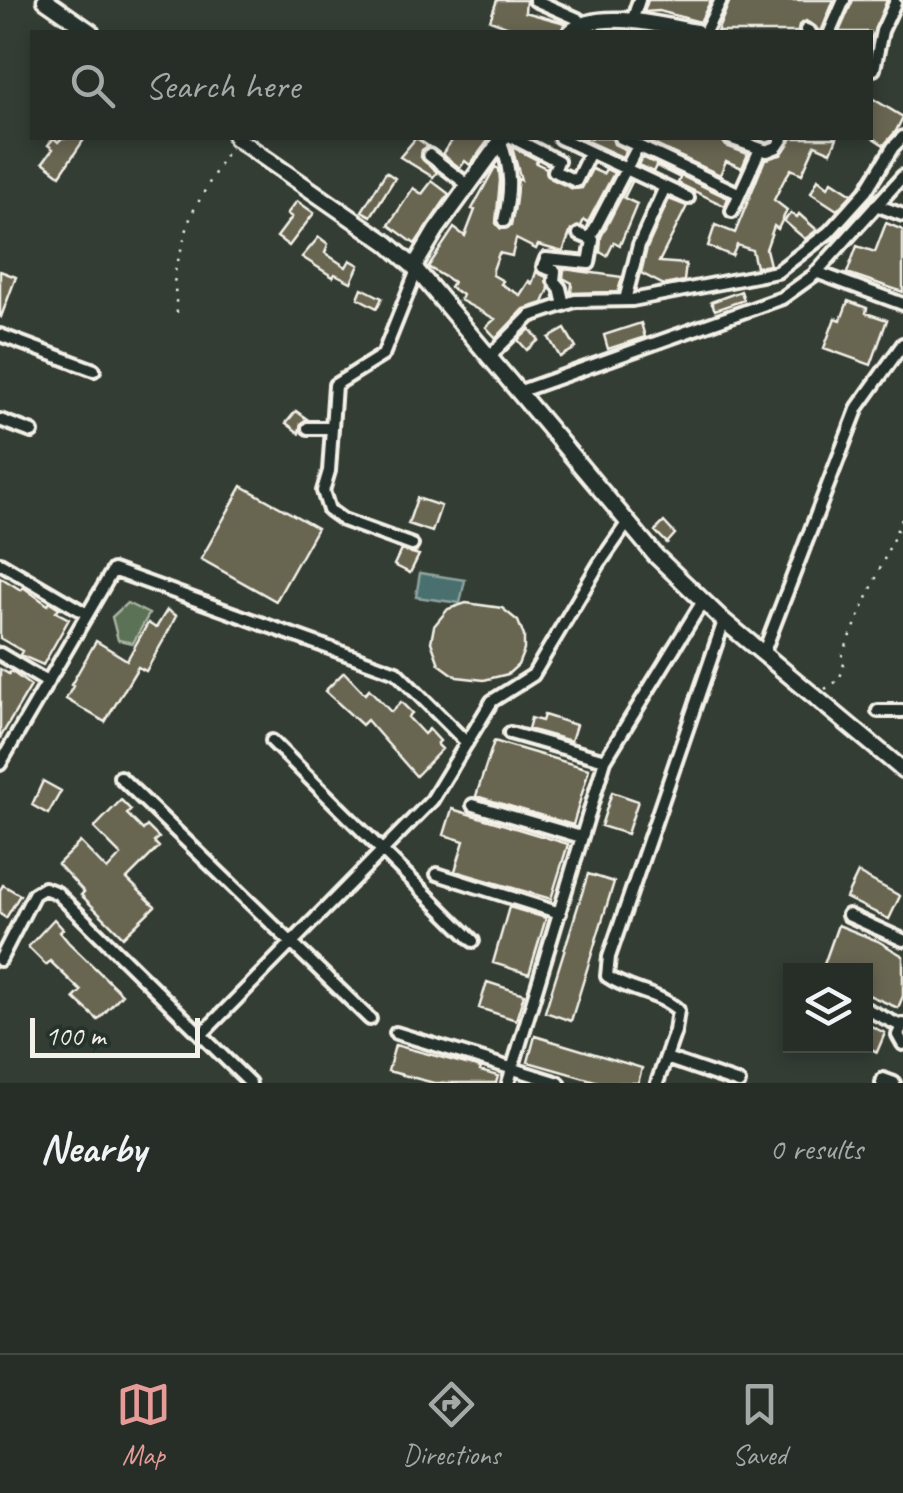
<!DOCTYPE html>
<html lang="en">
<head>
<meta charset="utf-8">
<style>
	:root { --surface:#262e27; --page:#2e362f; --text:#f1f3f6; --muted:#a4a8a7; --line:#424a44; --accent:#e69b98 }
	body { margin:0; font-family:Caveat,sans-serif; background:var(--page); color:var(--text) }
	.controls { position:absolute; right:30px; bottom:30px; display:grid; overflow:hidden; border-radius:0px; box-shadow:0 5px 15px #0003 }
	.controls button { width:90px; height:90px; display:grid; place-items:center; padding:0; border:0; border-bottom:2px solid var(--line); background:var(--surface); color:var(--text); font:50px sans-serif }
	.scale { position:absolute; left:30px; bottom:25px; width:170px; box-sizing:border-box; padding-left:10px; border:5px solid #f4f1e8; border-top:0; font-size:28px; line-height:35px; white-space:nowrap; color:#f4f1e8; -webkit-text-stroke:8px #26332d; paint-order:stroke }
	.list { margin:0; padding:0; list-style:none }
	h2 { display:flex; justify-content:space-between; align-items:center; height:130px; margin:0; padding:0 40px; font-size:42px }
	h2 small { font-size:32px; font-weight:400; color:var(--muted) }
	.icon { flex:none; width:55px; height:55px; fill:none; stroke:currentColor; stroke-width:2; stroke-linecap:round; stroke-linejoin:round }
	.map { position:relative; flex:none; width:903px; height:1083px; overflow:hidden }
	.search { position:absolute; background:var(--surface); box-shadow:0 5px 15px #0003; left:30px; right:30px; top:30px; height:110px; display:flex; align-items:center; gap:25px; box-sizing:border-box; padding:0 35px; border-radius:0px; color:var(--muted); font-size:38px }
	.sheet { height:270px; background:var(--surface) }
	nav { display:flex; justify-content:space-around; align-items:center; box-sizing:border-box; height:140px; border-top:2px solid var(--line); background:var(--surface); font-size:28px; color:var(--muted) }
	nav a { display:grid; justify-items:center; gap:5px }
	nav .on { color:var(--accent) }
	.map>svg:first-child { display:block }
	.green { fill:#5c7256; stroke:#a8b29f; stroke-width:2.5 }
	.water { fill:#4a6f6e; stroke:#8ea39f; stroke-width:2.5 }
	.building { fill:#676551; stroke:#f4f1e8; stroke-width:2.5 }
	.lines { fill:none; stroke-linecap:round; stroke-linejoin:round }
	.street-casing { stroke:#f4f1e8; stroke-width:18 }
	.secondary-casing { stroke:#f4f1e8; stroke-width:21 }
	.path { stroke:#f4f1e8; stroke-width:2.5; stroke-dasharray:2.5 8; stroke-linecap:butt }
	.street { stroke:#26332d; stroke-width:10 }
	.secondary { stroke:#26332d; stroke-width:14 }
</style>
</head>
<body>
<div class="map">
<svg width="903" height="1083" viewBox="0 0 903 1083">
	<rect width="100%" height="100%" fill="#333d34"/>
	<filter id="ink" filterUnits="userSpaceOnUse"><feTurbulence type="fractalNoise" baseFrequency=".01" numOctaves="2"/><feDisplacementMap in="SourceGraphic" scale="20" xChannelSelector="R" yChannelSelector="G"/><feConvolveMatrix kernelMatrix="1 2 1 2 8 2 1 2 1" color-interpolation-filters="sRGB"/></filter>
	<g filter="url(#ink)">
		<path class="green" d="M127,603L149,614L133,643L118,640L112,617Z"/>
		<path class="water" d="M420,573L465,580L460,603L416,597Z"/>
		<path class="building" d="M497,0H526L525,12L565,23L561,32H523L490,20Z
			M648,0H711L700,22L659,11L644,12Z
			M730,0H834L821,32L806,21L799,25L798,32H717Z
			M853,0H887L870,43V32H839Z
			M870,97L903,117L896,131L884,145L870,136Z
			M54,138L58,142L62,138H85L60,175L43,162L53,149L48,145Z
			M416,138L428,146L422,150L421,157L437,172L433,177L400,157Z
			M454,138H490L470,165L465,161L460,168L442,154Z
			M580,138H612L614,144L626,150L622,157Z
			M640,138H721L726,146L748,154L742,168L726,161L720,175Z
			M792,138H837L831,152L815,145L802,174L791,169L784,180L774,200L787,210L778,229L774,226L766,249L770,265L756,267L752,250L737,245L732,256L708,246L715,225L735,233L765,159L781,155Z
			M512,147L537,160L536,163L546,168L550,178L573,189L582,188L592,169L603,174L606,169L614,173L588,222L584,220L581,226L571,230L563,252L538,245L536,249L516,239L512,256L499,253L493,270V275L503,281L501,284L520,295L529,281L532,284L536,272L546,277L549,289L543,303L524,309L496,338L486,327L495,319L460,300L462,295L450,287L453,282L428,267L454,228L465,236L475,210L472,209L495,167L499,169L500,181L496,223L501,229L511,226L518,179L521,180Z
			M642,157L728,198L725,206L678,183L680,178L656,166L653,172L638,165Z
			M386,172L395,178L371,216L362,211Z
			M818,179L828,187L832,181L852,194L837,210L811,193Z
			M630,180L632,182L624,198L637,204L620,245L614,242L607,256L600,252L601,237Z
			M432,181L449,194L415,244L389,225L413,188L422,194Z
			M669,199L687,206L659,262L686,264L684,281L664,285L641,273L647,248Z
			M297,201L314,213L289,246L277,237L292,217L287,214Z
			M791,213L797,217L799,214L817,230L805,239L784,221Z
			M886,223L903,230V292L847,273L857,246L875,252Z
			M319,237L328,244L325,253L346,267L350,260L359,265L351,282L335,274L333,277L302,257Z
			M564,269L622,277L618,292L571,293L572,283L563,278Z
			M0,271L16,277L1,317L0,316Z
			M362,288L382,298L377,308L358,298Z
			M741,291L744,300L715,310L711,302Z
			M848,301L867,308L866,313L887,320L871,365L824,348L835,318L841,320Z
			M641,323L645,337L608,349L604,335Z
			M530,329L539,340L527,350L518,340Z
			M565,329L576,348L560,357L549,338Z
			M296,411L307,419L301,423L299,433L286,423Z
			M242,486L317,528L276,601L201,559Z
			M417,498L441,506L432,532L408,524Z
			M664,522L675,534L667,543L655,531Z
			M401,550L419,555L410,573L394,565Z
			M0,577L21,590L23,587L48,605L50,602L59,608L56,612L69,619L43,665L20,655L22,651L0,638Z
			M466,603L502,608L518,621L524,636V650L518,665L508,674L484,680L457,677L439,664L431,642L434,626L448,609Z
			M167,610L176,616L167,634L146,671L138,667L105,722L66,699L73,686L71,685L96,641L127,660L148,623L156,628Z
			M0,669L9,674L11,671L31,686L0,738Z
			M344,672L365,694L369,689L391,712L401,702L412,713L408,717L424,734L429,729L440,741L437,744L442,749L416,776L367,720L362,725L325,691Z
			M544,715L576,725L571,741L528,729L531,718L542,721Z
			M494,741L589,769L573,825L476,796Z
			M43,781L61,791L48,814L32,805Z
			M612,792L638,801L627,834L601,826Z
			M121,800L131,810L127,814L143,830L147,826L159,838L154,842L159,847L127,879L155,906L123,937L81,895L84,892L58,864L80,842L107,870L121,855L94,828Z
			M452,809L568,844L551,899L455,871L464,841L444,835Z
			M858,873L900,896L889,919L846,898Z
			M588,874L614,882L571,1021L545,1012Z
			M3,885L20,895L6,918L0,914V890Z
			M509,907L546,918L529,974L493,963Z
			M54,919L63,929L60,932L69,943L122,994L98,1020L74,998L81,991L50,961L46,965L28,947Z
			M838,925L878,941L903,956V996L898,1008L866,994V970H822Z
			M487,982L524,994L516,1020L479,1008Z
			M869,1025L885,1033L877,1052L866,1046Z
			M535,1036L642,1068L638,1083H602L528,1062Z
			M395,1045L481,1068L480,1071L498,1076L496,1083H434L388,1071Z"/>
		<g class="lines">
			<defs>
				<path id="street" d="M535,0L578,19L580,24
					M632,21L639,0
					M806,30L810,32
					M705,32L721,0
					M830,32L844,0
					M874,69L882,31L895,3
					M513,138L558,161L554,171L576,181L590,152
					M560,138L688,198
					M621,138L738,193
					M730,138L767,151L777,147L783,138
					M500,141C512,169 511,192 504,221
					M429,155L468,185
					M876,205L903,215
					M732,211L760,149
					M590,238L638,146
					M816,272L903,304
					M625,300L639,245L665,187
					M564,305L560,288L554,281L555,271L543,267L546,259L589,263L593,240L579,234
					M0,335L94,370
					M488,358L530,316L575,301L632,300L777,272L829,232L866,191L893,147L903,137
					M518,392L782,298L814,275L903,176
					M0,420L32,432
					M308,428H332
					M412,545L343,520L329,510L323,491L329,471L335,385L383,355L417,270
					M0,563L87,614
					M0,654L47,682
					M763,654L858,407L903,344
					M878,711H903
					M510,733L605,760
					M272,741L473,941
					M0,764L113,570L396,672L467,743
					M120,777L370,1019
					M473,805L581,837
					M437,874L560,913
					M848,915L903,940
					M0,960L34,894L44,888L57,893L250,1083
					M866,1009L901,1026
					M903,1024L898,1035L903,1044
					M396,1033L559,1083
					M201,1035L432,800L492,701L533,675L599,564L628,522
					M666,1058L739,1083
					M508,1083L605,760L703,601
					M657,1083L675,1031L678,1010C658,992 630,992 607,976L609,957L724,621
					M882,1083L883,1079L894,1083"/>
				<path id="secondary" d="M45,0L91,32
					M571,32C597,8 664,26 696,32
					M236,138L387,243L414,267L656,556L724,621L903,770
					M414,267L436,230L503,138"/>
			</defs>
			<use href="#street" class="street-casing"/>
			<use href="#secondary" class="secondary-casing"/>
			<path class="path" d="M177,313L174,275L191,215L229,148
				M825,689L839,680L844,666L841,658L903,516"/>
			<use href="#street" class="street"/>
			<use href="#secondary" class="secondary"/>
		</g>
	</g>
</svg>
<div class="controls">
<button><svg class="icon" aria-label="layers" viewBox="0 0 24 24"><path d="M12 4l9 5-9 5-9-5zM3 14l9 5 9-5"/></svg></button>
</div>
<div class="scale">100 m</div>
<div class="search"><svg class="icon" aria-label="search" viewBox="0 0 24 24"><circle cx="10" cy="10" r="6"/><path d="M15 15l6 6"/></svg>Search here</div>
</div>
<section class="sheet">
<h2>Nearby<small>0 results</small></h2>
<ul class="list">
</ul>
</section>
<nav>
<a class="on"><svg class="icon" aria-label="map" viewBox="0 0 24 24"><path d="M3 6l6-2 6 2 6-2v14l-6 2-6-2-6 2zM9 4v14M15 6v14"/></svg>Map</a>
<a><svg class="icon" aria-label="directions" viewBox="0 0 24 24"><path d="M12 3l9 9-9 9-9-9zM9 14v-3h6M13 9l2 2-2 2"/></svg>Directions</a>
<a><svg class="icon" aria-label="saved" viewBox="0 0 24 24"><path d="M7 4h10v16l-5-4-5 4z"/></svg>Saved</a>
</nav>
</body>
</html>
